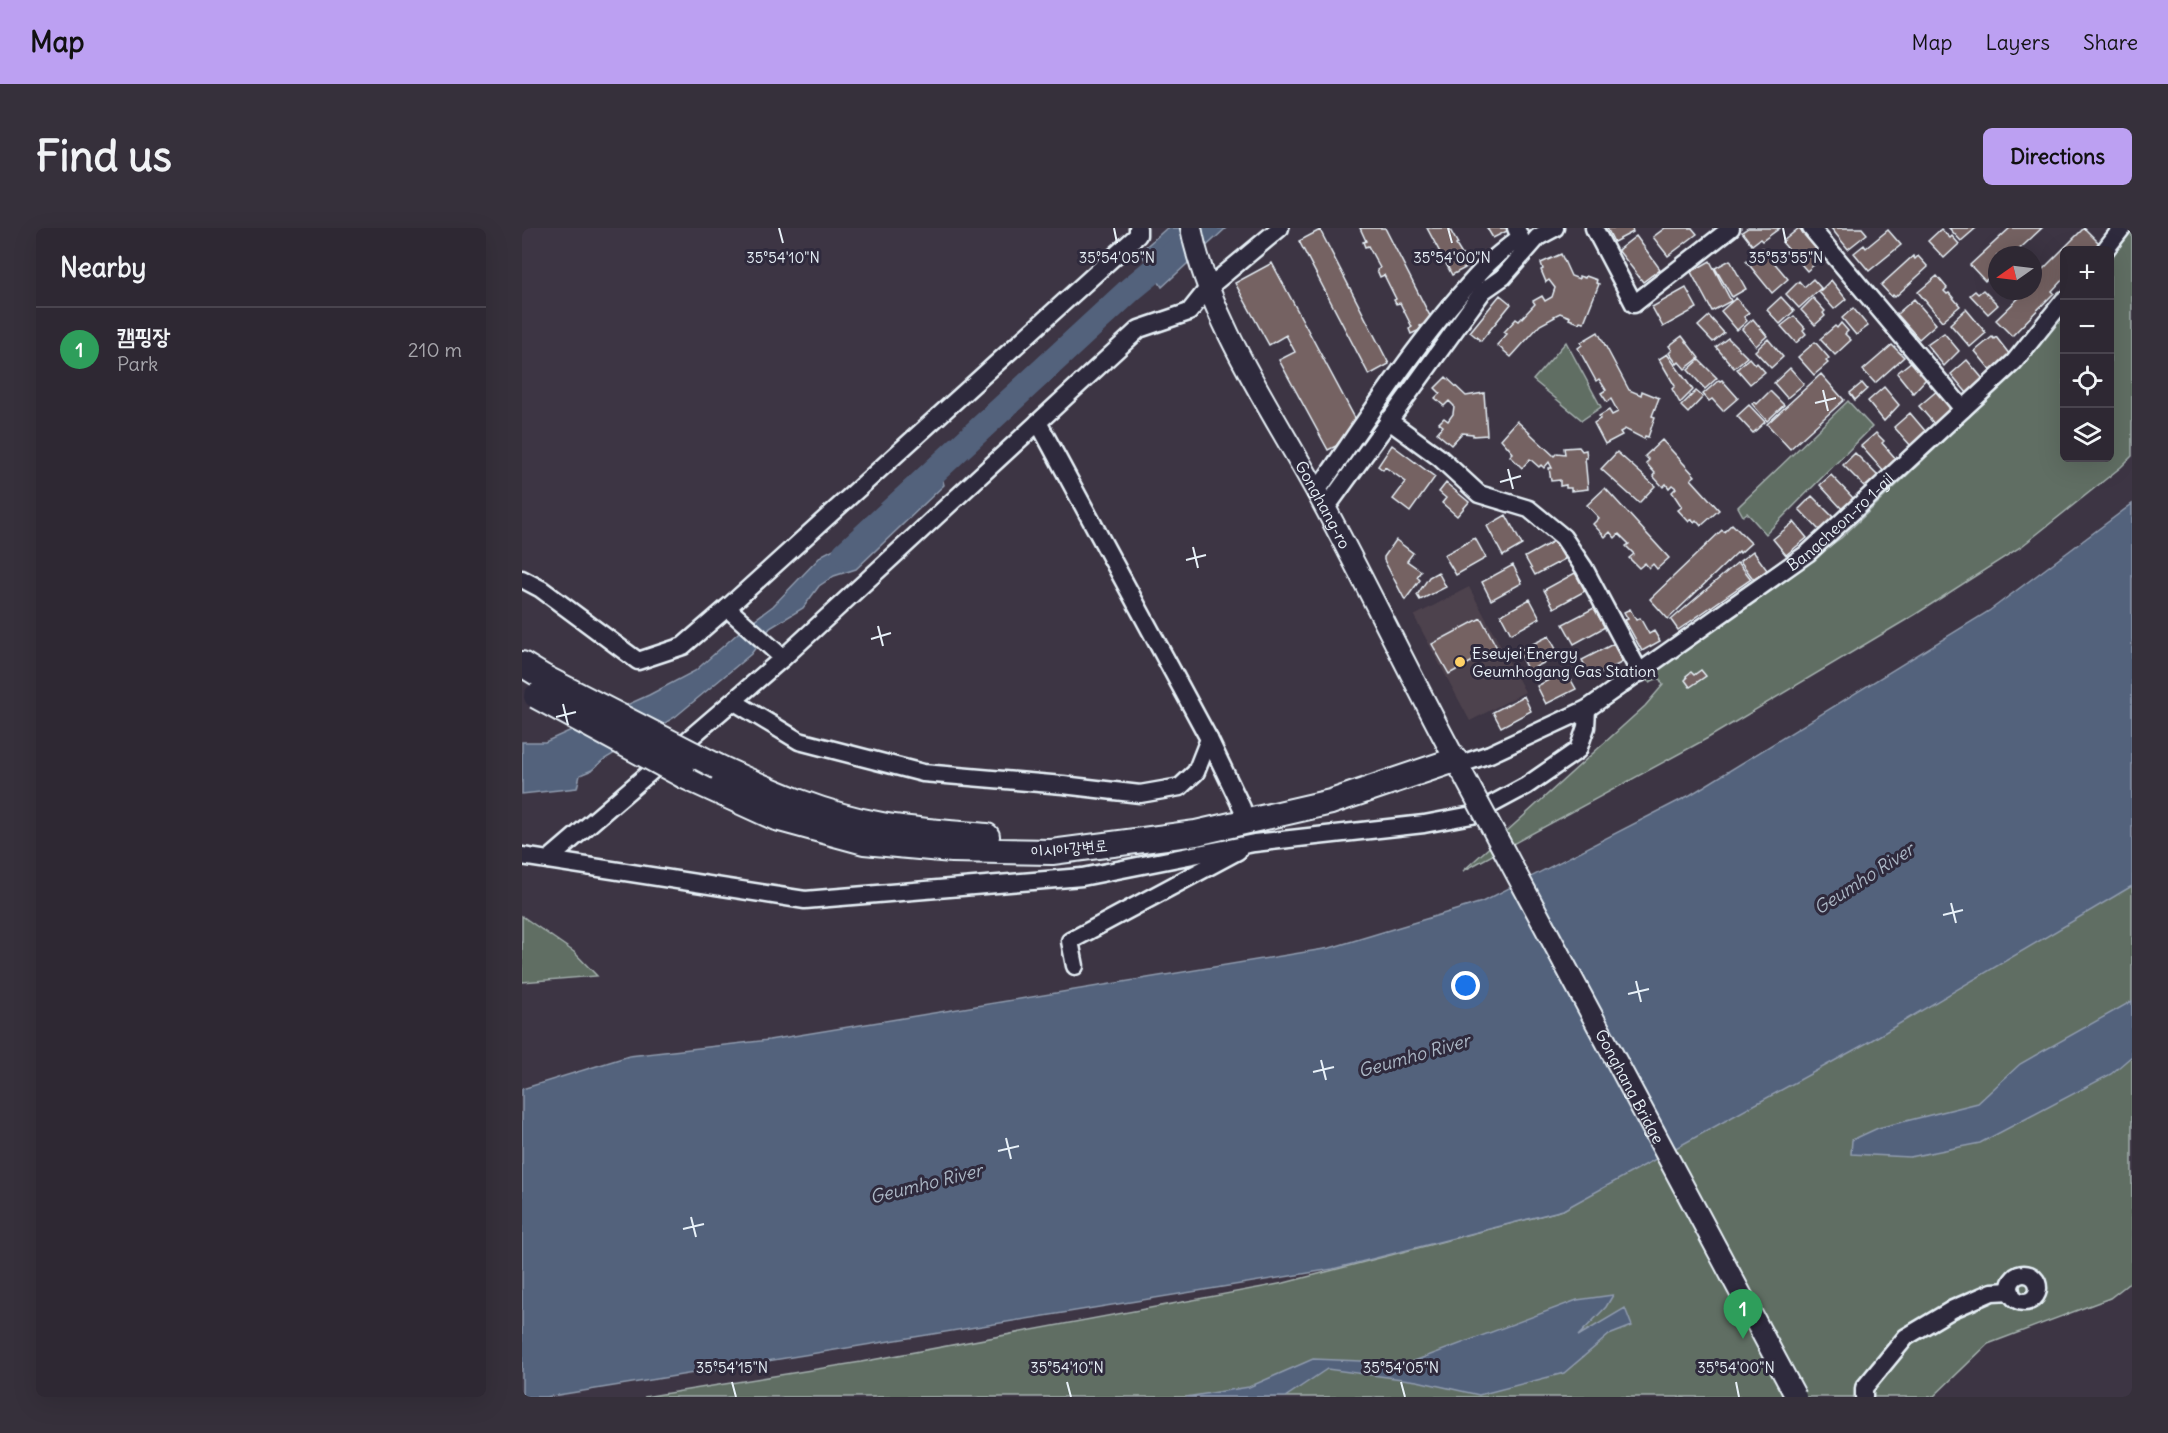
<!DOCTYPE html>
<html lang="en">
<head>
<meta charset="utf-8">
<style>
	:root { --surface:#2e2833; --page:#36303b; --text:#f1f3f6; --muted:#a7a6ac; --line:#49444e; --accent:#bca0f2 }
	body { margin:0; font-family:Delius,"Poor Story",sans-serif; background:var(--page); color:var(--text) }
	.controls { position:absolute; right:18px; top:18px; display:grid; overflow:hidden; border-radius:9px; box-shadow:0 6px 24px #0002 }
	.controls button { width:54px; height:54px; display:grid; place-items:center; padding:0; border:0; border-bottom:2px solid var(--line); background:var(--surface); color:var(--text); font:30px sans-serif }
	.compass { position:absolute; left:1466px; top:18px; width:54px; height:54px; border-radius:50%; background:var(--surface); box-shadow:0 6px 24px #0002; rotate:256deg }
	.you { position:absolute; left:944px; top:758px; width:21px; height:21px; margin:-15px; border:4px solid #fff; border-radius:50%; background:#1a73e8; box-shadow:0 0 0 9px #1a73e833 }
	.badge { display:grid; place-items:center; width:39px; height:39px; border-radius:50%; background:var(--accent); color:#fff; font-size:20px; font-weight:700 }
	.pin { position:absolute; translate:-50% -50px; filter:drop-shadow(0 2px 3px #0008) }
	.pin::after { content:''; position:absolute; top:32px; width:21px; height:18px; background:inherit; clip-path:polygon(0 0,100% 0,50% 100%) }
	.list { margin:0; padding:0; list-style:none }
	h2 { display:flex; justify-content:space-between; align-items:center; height:78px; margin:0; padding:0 24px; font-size:26px }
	h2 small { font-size:20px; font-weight:400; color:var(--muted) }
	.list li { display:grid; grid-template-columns:39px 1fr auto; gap:18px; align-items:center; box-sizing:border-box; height:84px; padding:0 24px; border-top:2px solid var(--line) }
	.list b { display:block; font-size:22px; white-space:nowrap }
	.list p { margin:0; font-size:20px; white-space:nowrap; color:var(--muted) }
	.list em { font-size:20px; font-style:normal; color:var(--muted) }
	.icon { flex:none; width:33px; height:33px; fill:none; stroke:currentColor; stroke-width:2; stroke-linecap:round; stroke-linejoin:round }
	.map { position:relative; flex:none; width:1610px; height:1169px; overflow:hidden; border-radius:9px }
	header { display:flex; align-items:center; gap:36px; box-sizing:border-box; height:84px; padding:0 30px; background:var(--accent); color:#111 }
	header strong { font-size:28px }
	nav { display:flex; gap:33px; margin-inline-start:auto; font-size:21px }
	.intro { display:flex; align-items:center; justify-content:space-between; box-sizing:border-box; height:144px; padding:0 36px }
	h1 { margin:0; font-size:42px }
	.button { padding:15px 27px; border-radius:9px; background:var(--accent); color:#111; font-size:21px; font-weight:700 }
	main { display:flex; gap:36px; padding:0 36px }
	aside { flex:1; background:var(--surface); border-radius:9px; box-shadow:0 6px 24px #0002 }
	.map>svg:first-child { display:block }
	.built { fill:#4e424d }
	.green { fill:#616e64; stroke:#a4b0ae; stroke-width:1.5 }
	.water { fill:#53627c; stroke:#8f9bae; stroke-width:1.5 }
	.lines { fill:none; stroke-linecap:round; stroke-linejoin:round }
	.river { stroke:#53627c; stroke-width:26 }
	.building { fill:#756262; stroke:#e8f1f8; stroke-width:1.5 }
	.minor-casing { stroke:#e8f1f8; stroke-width:21 }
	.major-casing { stroke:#e8f1f8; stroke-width:24 }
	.highway-casing { stroke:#e8f1f8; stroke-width:28 }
	.minor { stroke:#2f2a3d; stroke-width:16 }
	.major { stroke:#2f2a3d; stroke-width:20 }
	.highway { stroke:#2f2a3d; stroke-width:24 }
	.major-bridge-casing { stroke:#e8f1f8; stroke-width:24; stroke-linecap:butt }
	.highway-bridge-casing { stroke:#e8f1f8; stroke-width:28; stroke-linecap:butt }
	.major-bridge { stroke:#2f2a3d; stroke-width:20 }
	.highway-bridge { stroke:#2f2a3d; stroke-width:24 }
	.ticks { fill:none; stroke:#e8f1f8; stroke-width:2 }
	.poi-dot { fill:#ffd166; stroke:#2f2a3d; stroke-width:2 }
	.labels { text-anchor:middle; stroke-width:6; stroke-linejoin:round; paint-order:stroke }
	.street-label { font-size:16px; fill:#e8f1f8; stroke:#2f2a3d }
	.poi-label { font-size:16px; fill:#e8f1f8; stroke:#2f2a3d; text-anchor:start }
	.water-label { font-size:18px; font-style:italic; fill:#acb8c6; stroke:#2f2a3d }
	.ticks-label { font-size:15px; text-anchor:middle; fill:#e8f1f8; stroke:#2f2a3d; stroke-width:6; stroke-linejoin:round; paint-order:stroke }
</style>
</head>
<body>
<header>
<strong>Map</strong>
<nav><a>Map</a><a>Layers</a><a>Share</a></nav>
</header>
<div class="intro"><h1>Find us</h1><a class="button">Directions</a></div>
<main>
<aside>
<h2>Nearby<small></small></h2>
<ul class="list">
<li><span class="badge" style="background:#2e9e5b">1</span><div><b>캠핑장</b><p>Park</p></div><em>210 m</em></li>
</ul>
</aside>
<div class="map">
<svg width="1610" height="1169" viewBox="0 0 1610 1169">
	<rect width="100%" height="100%" fill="#3d3544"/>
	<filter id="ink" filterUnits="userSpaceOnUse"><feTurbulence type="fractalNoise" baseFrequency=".0167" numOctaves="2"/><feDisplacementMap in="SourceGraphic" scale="12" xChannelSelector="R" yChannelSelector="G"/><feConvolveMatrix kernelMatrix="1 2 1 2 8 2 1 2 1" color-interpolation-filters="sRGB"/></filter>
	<g filter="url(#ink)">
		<path class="built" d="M947,359L1003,464L948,493L892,388Z"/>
		<path class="green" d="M1604,0H1610V228L1599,239L1500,318L1394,386L1186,510L941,643L1123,478L1141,457L1137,450L1127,454L1124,448L1319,310L1496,142L1542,80V230H1588V22Z
			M1044,114L1079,179L1060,192L1011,152Z
			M1326,173L1350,199L1244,306L1225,285L1221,288L1216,279Z
			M1610,648V1053L1588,1070L1466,1116L1411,1169H122L339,1134L762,1055L1041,982Z
			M0,688L52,724L75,748L0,754Z"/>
		<path class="water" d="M645,0H704L640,59L618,24Z
			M419,245L422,257L334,341L312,348L297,358L281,380L248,400L229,426L153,489L81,532L70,542L58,547L55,560L0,566V514H23L127,467L173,443L224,398L251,378L300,327L348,302Z
			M1610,276V658L1343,816L1041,982L811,1041L24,1169H0V861L107,828L247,812L808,720L960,674L1168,567L1467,383Z
			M1610,773V828L1589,846L1458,915L1388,929L1329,926L1330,912L1356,900L1456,875L1498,836Z
			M1091,1067L1084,1079L1056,1108L1103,1080L1110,1098L1087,1107L1042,1145L957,1167L895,1153L805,1141L763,1169H664L727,1159L791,1131L887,1135L1055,1072Z"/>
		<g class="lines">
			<path class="river" d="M323,326L609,61L683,0"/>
		</g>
		<path class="building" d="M838,0H863L910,92L898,98L900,101L889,106L887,101L890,99L878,75L874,76L872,72L874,71L862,47L858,49L855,42L858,40L846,18L843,19L841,14L844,13Z
			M905,0H927L936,16L934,17L947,38L930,47Z
			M965,0H987V2L971,10Z
			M1085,0H1110L1111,4L1092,14Z
			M1143,0H1170L1175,6L1146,28L1131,9Z
			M1226,0H1258L1240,13L1238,11L1230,17L1220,4Z
			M1277,0L1302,28L1285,43L1260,14Z
			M1309,0H1340L1345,6L1326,21Z
			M1427,0H1454L1439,13Z
			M1488,0H1520L1491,27H1475V42L1463,53L1448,37Z
			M1562,0L1578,16L1571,22H1542V50L1530,63L1532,65L1490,108L1474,92L1504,63H1511V56L1520,47L1518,44Z
			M1419,1L1428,10L1430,8L1437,16L1422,30L1406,13Z
			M798,2L867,136L847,147L777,13Z
			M1366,2L1379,17L1347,43L1332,25L1342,17L1344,20Z
			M1114,8L1138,41L1121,54L1096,22Z
			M1240,20L1266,51L1250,65L1224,33Z
			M1039,26L1049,48L1057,51V48L1063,50L1064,48L1075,52L1074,55L1077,56L1062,94L1058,93L1057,95L1047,91L1048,89L1038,85L1032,88L1033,89L1018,97L989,129L975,117L985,106L982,104L994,91L997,93L1013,76L1011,73L1020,68L1023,73L1030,69L1033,60L1027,52L1024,54L1019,42L1021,41L1019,35Z
			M1391,28L1393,31L1396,28L1406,39L1373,69L1371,67L1370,69L1359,57Z
			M1208,32L1224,61L1210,69L1193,40Z
			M1188,33L1209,73L1190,83L1169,44Z
			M750,35L834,192L814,218L806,222L757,132L773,124L764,107L747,117L713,55Z
			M1415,48L1425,60L1422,63L1425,66L1427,65L1438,78L1420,93L1396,64Z
			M1291,51L1299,60L1277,80L1264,66L1277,53L1282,59Z
			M1309,52L1324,71L1312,81L1297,64Z
			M1164,60L1175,80L1141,99L1130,79Z
			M1461,62L1476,77L1466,86L1448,67L1453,63L1456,66Z
			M978,67L989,76L959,113L948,104Z
			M1259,69L1272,83L1258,96L1245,82Z
			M1214,70L1227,85L1222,89L1225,93L1215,102L1199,83Z
			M1291,70L1303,83L1301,85L1303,88L1293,97L1279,82Z
			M1392,71L1414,96L1397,111L1375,86Z
			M1331,80L1346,98L1334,107L1320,90Z
			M1444,81L1464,105L1448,119L1428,96Z
			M1187,88L1202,105L1191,114L1176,98Z
			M1272,88L1283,100L1281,102L1284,106L1274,115L1259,98Z
			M1231,91L1245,108L1234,118L1220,101Z
			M1319,95L1326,103L1323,106L1329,112L1313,127L1298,111L1313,98L1315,100Z
			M1076,104L1107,162L1119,167L1120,163L1137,170L1130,188L1133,189L1126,209L1123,208L1122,211L1103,201L1098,204L1100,207L1083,216L1072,195L1078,191L1077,188L1087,182L1090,187L1096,184L1089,171L1085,174L1079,165L1084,162L1077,151L1074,153L1056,120L1060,117L1059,114Z
			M1422,105L1437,123L1422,138L1405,117Z
			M1160,108L1177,130L1163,141L1157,134L1155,136L1147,125L1150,122L1147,118Z
			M1470,109L1472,111L1474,109L1488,127L1482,132L1483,134L1471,145L1453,123Z
			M1206,110L1225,129L1212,140L1194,119Z
			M1246,111L1261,129L1249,140L1233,123Z
			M1293,114L1307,130L1304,133L1306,135L1292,147L1276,129Z
			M1370,117L1382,129L1353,155L1341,142Z
			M1145,126L1171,162L1158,175L1150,161L1153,158L1137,131Z
			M1227,130L1233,137L1235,135L1243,144L1228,156L1215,141Z
			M1177,132L1195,150L1183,161L1166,142Z
			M1445,132L1461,151L1445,165L1429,146Z
			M1390,133L1405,150L1391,165L1375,145Z
			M1268,140L1282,156L1265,170L1252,155Z
			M1299,146L1322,172L1268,221L1245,196Z
			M924,149L944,168L962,165L965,207L951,208V206L940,205L929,217L915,205L921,198L917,195L922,190L926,193L931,186L932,178L927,173L922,178L913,170L918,165L913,160Z
			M1197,152L1198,153L1200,152L1216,170L1201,183L1190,171L1187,173L1181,166Z
			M1340,155L1345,161L1333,172L1328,165Z
			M1362,159L1377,177L1362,193L1346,173Z
			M1416,162L1432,181L1413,197L1397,178Z
			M1174,163L1181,169L1166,185L1159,178Z
			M1248,163L1262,177L1245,193L1230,176L1233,174L1235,176Z
			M1227,177L1243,194L1231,205L1215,188Z
			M1388,185L1404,204L1389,218L1372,199Z
			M995,193L1032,228L1035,225L1043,226L1042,220L1057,219L1060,223L1064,222L1065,230H1063L1066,261L1049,263V260H1044V257L1038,258V252L1029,253L1027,240H1030L1027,234L1022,240L1019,237L1017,239L1008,231L1000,240L988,228L991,225L979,211Z
			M1354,205L1362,213L1360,215L1376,233L1363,245L1339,218Z
			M1140,212L1173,248L1169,251L1197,282L1179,298L1174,292L1172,294L1170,291L1167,294L1156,282L1160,279L1150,264L1154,260L1150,257L1147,260L1144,256L1141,259L1131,248L1133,245L1124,235L1127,232L1123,228Z
			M870,217L913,249L888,284L871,271L884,254L863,239L861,242L856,238Z
			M1095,224L1133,258L1117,275L1079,241Z
			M1333,225L1357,249L1345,261L1321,237Z
			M1309,247L1332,271L1321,282L1298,257Z
			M924,255L947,274L935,288L920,275L924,270L917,264Z
			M1083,260L1147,330L1135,341L1131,336L1127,340L1123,335L1117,340L1107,330L1112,326L1104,318L1107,316L1097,306L1093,310L1088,304L1083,309L1071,296L1077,290L1065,277Z
			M1290,268L1313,291L1299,304L1277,281Z
			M984,287L1000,317L981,328L965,298Z
			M1272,294L1285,310L1264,327L1251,311Z
			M1210,296L1229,315L1218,325L1217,323L1146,391L1128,371L1200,302L1202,304Z
			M953,310L964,330L934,347L922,327Z
			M874,312L891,325L885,333L899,343L895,349L898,352L883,372L862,332V329Z
			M1032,313L1043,331L1013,347L1003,329Z
			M1231,323L1245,342L1232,352L1218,333Z
			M1216,334L1229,351L1156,402L1149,392Z
			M991,337L1000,355L969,372L960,354Z
			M916,344L924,359L898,372L895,367L907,349Z
			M1053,345L1063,363L1032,380L1022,362Z
			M1008,371L1018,390L989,406L979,387Z
			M1072,380L1083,399L1052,416L1041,396Z
			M1108,381L1114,392L1118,390L1127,406L1132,403L1138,413L1120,423L1103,392L1106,391L1102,384Z
			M959,390L975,420L927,446L910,416Z
			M1027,408L1037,427L1006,443L996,423Z
			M1091,416L1101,434L1070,450L1060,432Z
			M1179,442L1184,448L1168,459L1163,452L1165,450L1164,448L1169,444L1172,447Z
			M1044,443L1054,461L1024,476L1015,458Z
			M1002,468L1009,483L979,499L971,484Z"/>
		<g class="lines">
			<defs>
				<g id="minor">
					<path d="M1072,0L1112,76L1209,0"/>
					<path d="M1289,0L1441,181"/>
					<path d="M1583,22L1600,0"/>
					<path d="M866,192L918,230L957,266L1007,281L1041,309L1062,340L1118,445"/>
					<path d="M795,263C848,187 899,106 963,39C973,28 987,19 998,9L994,0"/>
					<path d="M804,280L961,63L981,49L1016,9L1033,0"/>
					<path d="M0,351L19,361L116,433L161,418L205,380L261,430L617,101L667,84L687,59L758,0"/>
					<path d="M205,380L616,7V0"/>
					<path d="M211,473L277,513L401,545L541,557L618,566L658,559L674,544L687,511L516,194"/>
					<path d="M687,511L720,580"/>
					<path id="s1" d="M936,537L968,526L1065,481L1286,325L1492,134L1542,72"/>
					<path d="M0,628L283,672L560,649L732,615L902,596L950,587L1004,558L1056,522L1064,499L1065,481"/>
					<path d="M26,632L261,430"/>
					<path d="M553,738L548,713L716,623"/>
					<circle cx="1502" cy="1060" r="14"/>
					<path d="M1342,1169V1160L1384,1109L1431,1081L1470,1064L1489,1063"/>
				</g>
				<g id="major">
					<path id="s2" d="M669,0C687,93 753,187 798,270C847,360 891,454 940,544"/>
				</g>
				<path id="highway" d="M0,436L23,450
					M196,539C248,563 302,587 360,597C394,603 430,605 465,608
					M162,548L254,590L342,614L430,622L530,624L674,605L809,574L933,532"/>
			</defs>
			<use href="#minor" class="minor-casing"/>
			<use href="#major" class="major-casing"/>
			<use href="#highway" class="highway-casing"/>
			<use href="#minor" class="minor"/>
			<use href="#major" class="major"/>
			<use href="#highway" class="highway"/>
			<defs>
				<g id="major-bridge">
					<path id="s3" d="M942,548L1274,1169"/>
				</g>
				<path id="highway-bridge" d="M23,450L196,539
					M14,468L162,548"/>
			</defs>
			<use href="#major-bridge" class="major-bridge-casing"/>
			<use href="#highway-bridge" class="highway-bridge-casing"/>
			<use href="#major-bridge" class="major-bridge"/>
			<use href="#highway-bridge" class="highway-bridge"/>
		</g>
	</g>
	<path class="ticks" d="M257,0L261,15M592,0L595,15M926,0L930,15M1261,0L1264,15M1301,162L1306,183M1293,175L1314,170M986,241L991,261M978,254L999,248M671,319L676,340M664,332L684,327M356,398L361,418M349,411L369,405M41,476L46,497M34,489L54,484M1429,675L1434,695M1421,687L1441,682M1114,753L1119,774M1106,766L1127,761M799,832L804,852M791,844L812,839M484,910L489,931M476,923L497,918M169,989L174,1009M161,1001L182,996M210,1154L214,1169M545,1154L549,1169M879,1154L883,1169M1214,1154L1217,1169"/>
	<circle class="poi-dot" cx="938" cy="434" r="6"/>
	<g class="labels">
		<g class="street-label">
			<text dy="6" stroke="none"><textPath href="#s2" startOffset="308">Gonghang-ro</textPath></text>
			<text dy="6" stroke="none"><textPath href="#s1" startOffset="456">Bangcheon-ro 1-gil</textPath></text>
			<text transform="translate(547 620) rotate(-5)" y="6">이시아강변로</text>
			<text dy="6" stroke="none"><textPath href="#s3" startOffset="352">Gonghang Bridge</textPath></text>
		</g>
		<g class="poi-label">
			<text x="950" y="431">Eseujei Energy<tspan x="950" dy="18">Geumhogang Gas Station</tspan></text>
		</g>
		<g class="water-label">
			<text transform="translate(1342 651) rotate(-33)" y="6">Geumho River</text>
			<text transform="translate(892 828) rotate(-16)" y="6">Geumho River</text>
			<text transform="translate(404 956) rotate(-14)" y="6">Geumho River</text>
		</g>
	</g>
	<g class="ticks-label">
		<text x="595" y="35">35°54'05"N</text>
		<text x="930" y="35">35°54'00"N</text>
		<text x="1264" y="35">35°53'55"N</text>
		<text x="261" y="35">35°54'10"N</text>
		<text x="210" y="1145">35°54'15"N</text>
		<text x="545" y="1145">35°54'10"N</text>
		<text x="879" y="1145">35°54'05"N</text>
		<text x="1214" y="1145">35°54'00"N</text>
	</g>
</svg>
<div class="controls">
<button>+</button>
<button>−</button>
<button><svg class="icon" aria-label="locate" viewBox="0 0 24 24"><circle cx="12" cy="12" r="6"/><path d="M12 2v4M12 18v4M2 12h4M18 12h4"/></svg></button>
<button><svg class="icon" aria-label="layers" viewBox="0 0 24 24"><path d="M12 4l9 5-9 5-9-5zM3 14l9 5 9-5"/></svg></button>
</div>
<svg class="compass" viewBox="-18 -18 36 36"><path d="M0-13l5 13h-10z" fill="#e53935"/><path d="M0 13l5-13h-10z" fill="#a7a6ac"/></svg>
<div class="you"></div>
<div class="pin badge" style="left:1221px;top:1111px;background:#2e9e5b">1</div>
</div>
</main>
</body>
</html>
